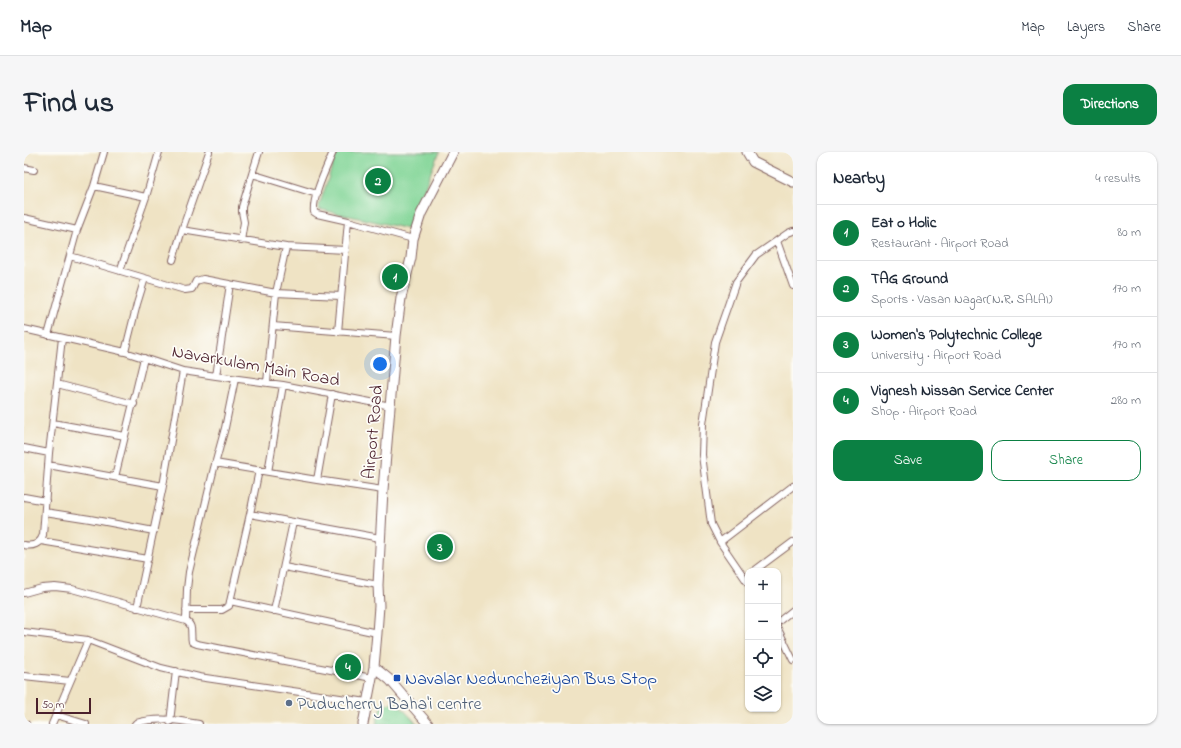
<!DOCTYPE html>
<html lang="en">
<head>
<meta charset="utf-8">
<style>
	:root { --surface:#fff; --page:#f6f6f7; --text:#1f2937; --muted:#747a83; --line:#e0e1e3; --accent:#0b8043 }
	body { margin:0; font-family:"Indie Flower",sans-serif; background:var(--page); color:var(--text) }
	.controls { position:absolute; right:12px; bottom:12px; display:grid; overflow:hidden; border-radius:8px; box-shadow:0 1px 3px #0004 }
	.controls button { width:36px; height:36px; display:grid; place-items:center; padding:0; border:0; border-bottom:1px solid var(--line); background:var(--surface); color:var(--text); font:20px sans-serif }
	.scale { position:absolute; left:12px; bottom:10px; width:55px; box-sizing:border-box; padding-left:4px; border:2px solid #4a1f2b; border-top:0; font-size:11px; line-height:14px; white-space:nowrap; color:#4a1f2b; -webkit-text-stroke:3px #fdfcf7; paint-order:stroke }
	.you { position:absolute; left:356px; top:212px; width:14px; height:14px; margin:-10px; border:3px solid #fff; border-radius:50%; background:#1a73e8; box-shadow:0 0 0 6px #1a73e833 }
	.badge { display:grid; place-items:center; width:26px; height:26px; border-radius:50%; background:var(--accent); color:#fff; font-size:13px; font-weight:700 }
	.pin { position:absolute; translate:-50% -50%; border:2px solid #fff; box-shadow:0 1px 4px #0006 }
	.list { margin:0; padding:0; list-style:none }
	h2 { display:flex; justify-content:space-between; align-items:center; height:52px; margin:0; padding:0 16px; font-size:17px }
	h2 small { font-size:13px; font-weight:400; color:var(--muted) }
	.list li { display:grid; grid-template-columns:26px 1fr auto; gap:12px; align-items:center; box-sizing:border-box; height:56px; padding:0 16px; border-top:1px solid var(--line) }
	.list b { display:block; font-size:15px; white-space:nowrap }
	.list p { margin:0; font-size:13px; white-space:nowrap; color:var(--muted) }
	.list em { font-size:13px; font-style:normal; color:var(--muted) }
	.actions { display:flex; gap:8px; padding:12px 16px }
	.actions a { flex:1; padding:9px 0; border:1px solid var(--accent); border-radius:12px; text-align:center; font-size:14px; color:var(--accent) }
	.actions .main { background:var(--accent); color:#fff }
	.icon { flex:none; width:22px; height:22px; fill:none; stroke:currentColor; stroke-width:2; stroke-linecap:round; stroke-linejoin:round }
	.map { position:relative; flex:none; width:769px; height:572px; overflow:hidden; border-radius:12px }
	header { display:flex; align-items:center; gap:24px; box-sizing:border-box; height:56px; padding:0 20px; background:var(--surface); border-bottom:1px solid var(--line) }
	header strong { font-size:19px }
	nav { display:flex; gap:22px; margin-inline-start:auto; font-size:14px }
	.intro { display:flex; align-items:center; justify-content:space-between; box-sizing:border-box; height:96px; padding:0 24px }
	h1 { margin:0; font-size:28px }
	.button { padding:10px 18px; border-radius:12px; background:var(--accent); color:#fff; font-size:14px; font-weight:700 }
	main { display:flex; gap:24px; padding:0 24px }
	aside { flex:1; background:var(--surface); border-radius:12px; box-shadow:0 1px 3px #0004 }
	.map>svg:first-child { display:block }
	.grass { fill:#82d597; stroke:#667a61 }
	.park { fill:url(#park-tufts); stroke:#667a61 }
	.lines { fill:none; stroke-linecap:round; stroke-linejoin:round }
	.street-casing { stroke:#846461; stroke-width:8 }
	.secondary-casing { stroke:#846461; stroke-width:11 }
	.street { stroke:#fff; stroke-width:6 }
	.secondary { stroke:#fff; stroke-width:9 }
	.transit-dot { fill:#1a4fb4; stroke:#fdfcf7; stroke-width:1.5 }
	.service-dot { fill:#5c6f8a; stroke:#fdfcf7; stroke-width:1.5 }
	.labels { text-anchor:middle; stroke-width:3.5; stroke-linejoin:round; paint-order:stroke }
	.street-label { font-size:18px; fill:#4a1f2b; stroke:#fdfcf7 }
	.transit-label { font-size:18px; fill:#164399; stroke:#fdfcf7; text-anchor:start }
	.service-label { font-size:18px; fill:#4e5e75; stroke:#fdfcf7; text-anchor:start }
</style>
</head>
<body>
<header>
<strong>Map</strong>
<nav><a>Map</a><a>Layers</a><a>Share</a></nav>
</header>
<div class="intro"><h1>Find us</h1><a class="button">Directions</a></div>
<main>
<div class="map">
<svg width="769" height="572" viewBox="0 0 769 572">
	<defs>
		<pattern id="park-tufts" width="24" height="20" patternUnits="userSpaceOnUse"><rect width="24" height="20" fill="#82d597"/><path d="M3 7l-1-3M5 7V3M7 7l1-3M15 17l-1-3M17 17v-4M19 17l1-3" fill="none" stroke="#72b682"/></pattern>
	</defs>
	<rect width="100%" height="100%" fill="#fdfcf7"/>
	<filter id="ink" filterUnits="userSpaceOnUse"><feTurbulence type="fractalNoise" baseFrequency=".025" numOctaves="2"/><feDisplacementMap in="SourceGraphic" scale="8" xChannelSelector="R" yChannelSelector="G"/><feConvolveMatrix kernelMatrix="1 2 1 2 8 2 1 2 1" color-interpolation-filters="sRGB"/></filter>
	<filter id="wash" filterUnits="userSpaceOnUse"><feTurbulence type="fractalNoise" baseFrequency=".012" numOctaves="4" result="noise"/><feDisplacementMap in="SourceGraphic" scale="16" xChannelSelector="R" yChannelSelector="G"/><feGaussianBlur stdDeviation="0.9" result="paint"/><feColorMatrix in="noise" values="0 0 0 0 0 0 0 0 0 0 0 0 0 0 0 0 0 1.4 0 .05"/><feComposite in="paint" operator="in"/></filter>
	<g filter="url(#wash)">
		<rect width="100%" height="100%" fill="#efe3c4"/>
		<path class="grass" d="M313,0H415L384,77L294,57Z"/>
		<path class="park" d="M373,551L393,572H352L358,552Z"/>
	</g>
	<g filter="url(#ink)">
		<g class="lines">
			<defs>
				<path id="street" d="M309,0C303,15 288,45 290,60L293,62L324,69L389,87
					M0,16L10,18
					M228,22L235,0
					M70,34L122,45L96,119
					M122,45L135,0
					M0,66L53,78
					M158,78L262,95L322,98
					M217,89L220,70L218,60V55L228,22L293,42
					M753,89L769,134
					M46,104L161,138L168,137L172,129L179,127L252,141L317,144
					M149,108L158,78L185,0
					M249,174L372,184
					M0,177L101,200L159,219L192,224L259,233L367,254
					M314,180L324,69
					M24,183L53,78L70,34L80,0
					M101,200L113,152L121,126
					M192,224L206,132
					M243,230L252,141L262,95
					M33,232L110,252
					M29,271L101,284
					M0,296L25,301
					M191,311L293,328L359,338
					M24,313L139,334
					M244,320L259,233
					M91,325L120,206
					M293,328L308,242
					M0,345L22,349
					M21,360L66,367L130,379
					M226,362L235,318
					M17,389L124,407
					M696,390L769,334
					M0,393C9,395 16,392 19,383L25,301L38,186
					M260,415L354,433
					M730,419L769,390
					M724,431L696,390L687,372L678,303L679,272L691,190L712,130L732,103L764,81L769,79
					M0,441L18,436L31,435L48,437L162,469C170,474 166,481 168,490L173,492L348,526
					M206,449L353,481
					M113,456L139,334L159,219
					M162,458H198L205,454L226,362L356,386
					M250,459L269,370
					M162,469L163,437L165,420L190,316L201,276L211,227
					M754,470L769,458
					M754,477L769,508
					M0,480L64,488L137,516L175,525L343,550
					M0,524L46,529
					M32,563L62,572
					M146,570L152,519
					M0,572H2
					M28,572L64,488
					M111,572L112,571C134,565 153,568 175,572"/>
				<path id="secondary" d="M723,0L729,10L769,30
					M350,515L366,528L404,572
					M339,572L350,515L353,481L355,454L354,433L359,338L372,184L377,146L387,106L389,87L397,62L429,0"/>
			</defs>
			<use href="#street" class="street-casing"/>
			<use href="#secondary" class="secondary-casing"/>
			<use href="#street" class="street"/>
			<use href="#secondary" class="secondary"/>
		</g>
	</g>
	<rect class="transit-dot" x="369" y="522" width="8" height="8" rx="2"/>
	<circle class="service-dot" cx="265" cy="551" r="4"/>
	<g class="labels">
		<g class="street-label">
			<text transform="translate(232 213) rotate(10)" y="6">Navarkulam Main Road</text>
			<text transform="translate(348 280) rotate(-85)" y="6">Airport Road</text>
		</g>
		<g class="transit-label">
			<text x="381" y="532">Navalar Neduncheziyan Bus Stop</text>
		</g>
		<g class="service-label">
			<text x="273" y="557">Puducherry Baha'i centre</text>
		</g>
	</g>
</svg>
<div class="controls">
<button>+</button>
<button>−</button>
<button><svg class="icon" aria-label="locate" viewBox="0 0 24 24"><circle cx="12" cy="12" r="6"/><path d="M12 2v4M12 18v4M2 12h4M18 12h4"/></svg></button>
<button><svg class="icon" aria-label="layers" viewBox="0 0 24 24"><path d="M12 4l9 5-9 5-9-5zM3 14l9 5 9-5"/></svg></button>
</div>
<div class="scale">50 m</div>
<div class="you"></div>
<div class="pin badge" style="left:371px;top:125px">1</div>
<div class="pin badge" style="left:354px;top:29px">2</div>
<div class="pin badge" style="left:416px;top:395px">3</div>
<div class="pin badge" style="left:324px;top:515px">4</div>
</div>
<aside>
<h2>Nearby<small>4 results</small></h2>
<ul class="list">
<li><span class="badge">1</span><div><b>Eat o Holic</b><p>Restaurant · Airport Road</p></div><em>80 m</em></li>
<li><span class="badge">2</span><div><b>TAG Ground</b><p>Sports · Vasan Nagar(N.R. SALAI)</p></div><em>170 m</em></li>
<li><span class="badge">3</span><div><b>Women's Polytechnic College</b><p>University · Airport Road</p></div><em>170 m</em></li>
<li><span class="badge">4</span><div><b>Vignesh Nissan Service Center</b><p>Shop · Airport Road</p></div><em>280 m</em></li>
</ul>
<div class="actions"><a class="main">Save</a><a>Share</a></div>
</aside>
</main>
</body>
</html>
